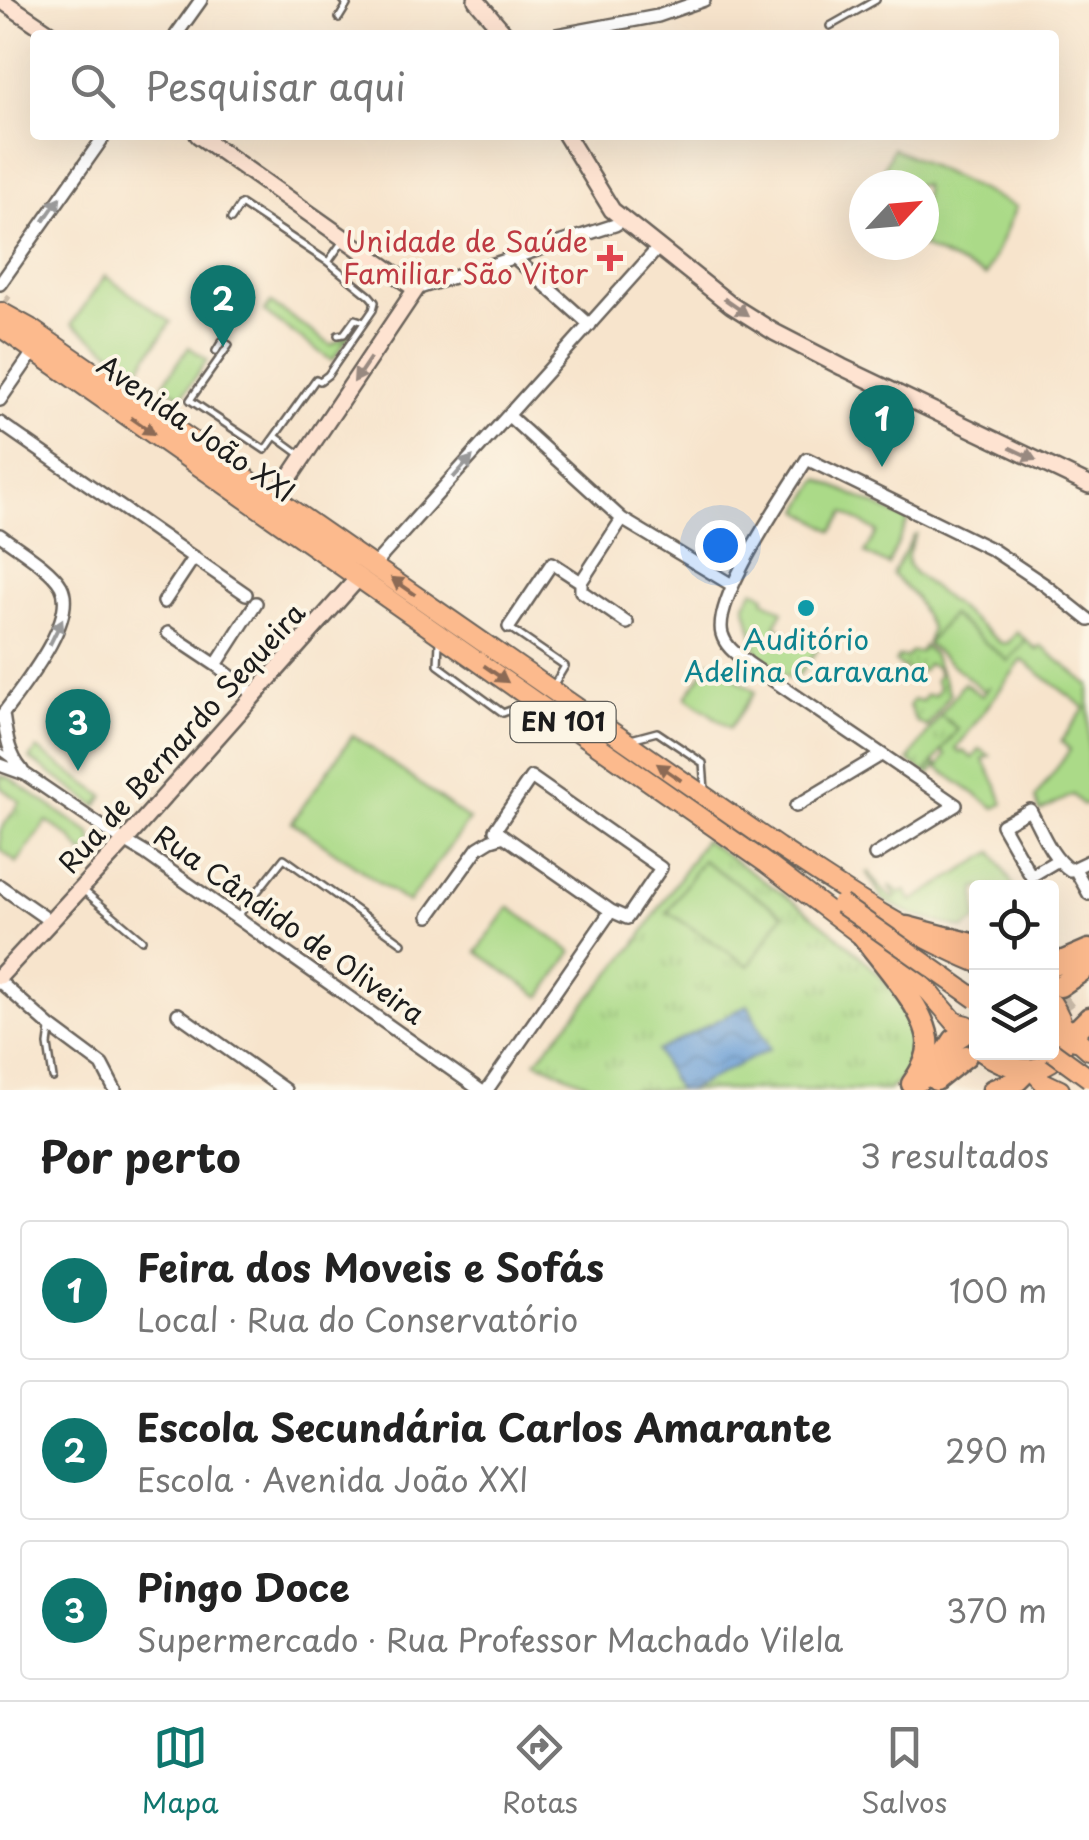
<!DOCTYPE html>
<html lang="pt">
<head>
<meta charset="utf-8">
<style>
	:root { --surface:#fff; --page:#f2f2f2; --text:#222; --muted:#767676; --line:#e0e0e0; --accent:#0f766e }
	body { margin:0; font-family:"Playpen Sans",sans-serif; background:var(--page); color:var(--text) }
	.controls { position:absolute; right:30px; bottom:30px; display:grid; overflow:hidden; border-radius:10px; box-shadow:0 10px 40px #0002 }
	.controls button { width:90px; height:90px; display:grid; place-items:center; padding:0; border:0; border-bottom:2px solid var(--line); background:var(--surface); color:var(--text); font:50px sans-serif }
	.compass { position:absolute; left:849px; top:170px; width:90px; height:90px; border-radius:50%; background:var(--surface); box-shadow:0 10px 40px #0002; rotate:64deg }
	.you { position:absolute; left:720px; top:545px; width:35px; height:35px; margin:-25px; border:8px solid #fff; border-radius:50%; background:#1a73e8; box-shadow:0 0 0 15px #1a73e833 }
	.badge { display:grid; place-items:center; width:65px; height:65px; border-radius:50%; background:var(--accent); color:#fff; font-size:32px; font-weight:700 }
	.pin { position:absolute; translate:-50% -82px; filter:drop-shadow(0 2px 5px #0008) }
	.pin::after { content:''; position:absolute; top:52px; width:35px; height:30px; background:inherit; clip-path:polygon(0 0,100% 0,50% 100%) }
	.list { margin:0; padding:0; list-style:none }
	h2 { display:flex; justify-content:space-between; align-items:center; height:130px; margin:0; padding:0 40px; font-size:42px }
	h2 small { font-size:32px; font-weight:400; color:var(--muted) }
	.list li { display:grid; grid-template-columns:65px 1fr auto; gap:30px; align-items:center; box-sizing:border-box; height:140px; margin:0 20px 20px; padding:0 20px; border:2px solid var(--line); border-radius:10px }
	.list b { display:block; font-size:38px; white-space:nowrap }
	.list p { margin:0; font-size:32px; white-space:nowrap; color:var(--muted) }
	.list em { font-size:32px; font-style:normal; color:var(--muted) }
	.icon { flex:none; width:55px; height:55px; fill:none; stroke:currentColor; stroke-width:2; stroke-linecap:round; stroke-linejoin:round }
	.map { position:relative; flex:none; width:1089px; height:1090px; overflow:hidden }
	.search { position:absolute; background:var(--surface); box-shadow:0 10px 40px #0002; left:30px; right:30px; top:30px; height:110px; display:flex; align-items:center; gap:25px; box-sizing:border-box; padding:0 35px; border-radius:10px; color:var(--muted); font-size:38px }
	.sheet { height:610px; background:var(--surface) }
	nav { display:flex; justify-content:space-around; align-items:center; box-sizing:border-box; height:140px; border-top:2px solid var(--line); background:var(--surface); font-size:28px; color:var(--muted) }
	nav a { display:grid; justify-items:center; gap:5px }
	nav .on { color:var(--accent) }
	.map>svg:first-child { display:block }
	.grass { fill:url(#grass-tufts); stroke:#647b52; stroke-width:2.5 }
	.garden { fill:#abda88; stroke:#647b52; stroke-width:2.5 }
	.water { fill:url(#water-waves); stroke:#435e7a; stroke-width:2.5 }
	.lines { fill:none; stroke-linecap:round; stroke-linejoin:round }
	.primary-tunnel { stroke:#cbbca9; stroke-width:18; stroke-dasharray:18 9; stroke-linecap:butt }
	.highway-tunnel { stroke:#cbbca9; stroke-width:20; stroke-dasharray:20 10; stroke-linecap:butt }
	.lane-casing { stroke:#69625a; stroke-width:10 }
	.street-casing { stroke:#69625a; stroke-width:16 }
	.secondary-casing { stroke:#69625a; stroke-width:20 }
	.primary-casing { stroke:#69625a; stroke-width:22 }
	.highway-casing { stroke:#69625a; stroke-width:25 }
	.lane { stroke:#fff; stroke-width:5 }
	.street { stroke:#fff; stroke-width:11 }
	.secondary { stroke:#fee3d1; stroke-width:15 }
	.primary { stroke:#fcba8d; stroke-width:18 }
	.highway { stroke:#fcba8d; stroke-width:20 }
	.primary-bridge-casing { stroke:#69625a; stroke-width:22; stroke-linecap:butt }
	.primary-bridge { stroke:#fcba8d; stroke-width:18 }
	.oneway { fill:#999 }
	.oneway2 { fill:#988980 }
	.oneway3 { fill:#8c6b54 }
	.health-dot { fill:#e0444e; stroke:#fcf5e5; stroke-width:4 }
	.culture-dot { fill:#0f9aa8; stroke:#fcf5e5; stroke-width:4 }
	.labels { text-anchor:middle; stroke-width:8; stroke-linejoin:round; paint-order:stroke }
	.shield { fill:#fcf5e5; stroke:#5f5d58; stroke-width:2.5 }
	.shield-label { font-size:25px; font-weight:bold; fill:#1c1c1c }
	.health-label { font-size:28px; fill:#be3a42; stroke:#fcf5e5; text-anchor:end }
	.street-label { font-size:28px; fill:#1c1c1c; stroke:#fcf5e5 }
	.culture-label { font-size:28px; fill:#0d838f; stroke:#fcf5e5 }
</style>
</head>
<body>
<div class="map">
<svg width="1089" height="1090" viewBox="0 0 1089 1090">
	<defs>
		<pattern id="grass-tufts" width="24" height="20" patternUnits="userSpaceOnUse" patternTransform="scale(2.5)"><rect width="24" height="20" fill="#abda88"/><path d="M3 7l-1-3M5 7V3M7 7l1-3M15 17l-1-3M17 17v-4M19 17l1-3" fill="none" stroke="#93ba75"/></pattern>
		<pattern id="water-waves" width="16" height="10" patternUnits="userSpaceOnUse" patternTransform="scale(2.5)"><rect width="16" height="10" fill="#6a9fd7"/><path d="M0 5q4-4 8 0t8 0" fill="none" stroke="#5681ae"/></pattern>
	</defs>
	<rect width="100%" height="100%" fill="#fcf5e5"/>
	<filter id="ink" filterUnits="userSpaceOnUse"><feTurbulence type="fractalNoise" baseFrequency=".01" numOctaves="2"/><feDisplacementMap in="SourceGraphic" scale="20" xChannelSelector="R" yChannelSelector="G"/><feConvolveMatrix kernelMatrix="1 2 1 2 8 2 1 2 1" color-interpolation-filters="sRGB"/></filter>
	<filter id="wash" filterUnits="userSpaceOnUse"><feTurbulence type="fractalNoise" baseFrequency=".0048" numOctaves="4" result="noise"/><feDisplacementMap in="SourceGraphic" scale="40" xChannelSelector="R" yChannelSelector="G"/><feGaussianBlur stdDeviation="2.25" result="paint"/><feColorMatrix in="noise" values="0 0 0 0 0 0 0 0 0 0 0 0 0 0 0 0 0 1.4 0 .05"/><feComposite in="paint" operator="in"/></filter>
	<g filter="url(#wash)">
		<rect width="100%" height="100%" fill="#f7e4cc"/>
		<path class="grass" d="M271,303L331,345L342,339L352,328H355L332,361L264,312Z
			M916,535C910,548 903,558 912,571L1001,643H1008L1017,632L1026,640L1008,662L951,615L927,644L931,629L914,596L892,574L914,536Z
			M924,646L933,654L950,694L927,727L916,721L909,706L913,700L922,701L926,695H935L939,688L935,680L939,674L936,667L927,664L923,671L918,670L914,676L895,662L898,657H907L911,652H920Z
			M940,715L959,728L926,773L908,761Z
			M0,776L8,777L91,834L93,844L84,855L72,839L47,821L17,863L0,849V831L20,802L0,787Z
			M704,840C757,876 919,977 917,1046C917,1066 903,1079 889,1090H688L769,1049L657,1051L677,1090H601L536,1061L635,945Z"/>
		<path class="garden" d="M893,148L1016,207L986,276L918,245H924V185H876Z
			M105,276L171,322L138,370L72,324Z
			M189,347L207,360L182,397L163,384Z
			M819,479L908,520L888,565L865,553L877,532L845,513L833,531L800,510Z
			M754,589L765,596L764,600L783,611L775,625L783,631L807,643L814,633L824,640L799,675L787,677L759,658L745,604Z
			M951,615L1008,661L1026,640L1037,650L1041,646L1089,685V802L1083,805L1073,795L1040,811L1035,798L1070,750L1061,741L1085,708L1022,660L956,749L960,753L963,751L973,758L980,749L990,756L983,759L997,786L1003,804L995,808L936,767L929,775L926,773L933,763L939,766L946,755L942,751L958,729L940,715L964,683L982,696L990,686L984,691L927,644Z
			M711,661L755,692L730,728L686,697Z
			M353,735L469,820L408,903L292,822Z
			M37,749L104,796L97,806L30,759Z
			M993,852L1014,887L976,888V921L964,929L916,916L884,901L867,873L869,872L879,887L893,899L896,897L889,885L901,893L906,891L912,901Z
			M702,860L783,914L749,966L668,912Z
			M509,907L572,952L541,997L477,952Z"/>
		<path class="water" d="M748,1005L770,1049L688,1090H677L657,1051Z"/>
	</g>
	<g filter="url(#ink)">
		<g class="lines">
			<path class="primary-tunnel" d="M2,302L6,305"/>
			<path class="highway-tunnel" d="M1052,1009L1069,996"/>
			<defs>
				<path id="lane" d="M339,18L347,5L343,0
					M830,26L876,0
					M328,262L343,241
					M338,335L344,334L355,319L364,322
					M216,351L222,341L229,345L190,400L265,450L316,379L320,381L328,375L373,310L375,302L370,296L328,262L241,204L231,219
					M275,436L301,455
					M511,629L565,666L553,686
					M439,642L438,665L503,713L526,704
					M631,739L657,732L703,763L705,790
					M0,751L11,759
					M83,890L142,940
					M238,916L284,858L402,943
					M50,1030L48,1045L53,1078"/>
				<path id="street" d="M176,35L201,0
					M556,35L658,16L704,0
					M516,259L590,325
					M0,284L105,135
					M416,289L615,225L623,220
					M0,400L34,351
					M509,416L622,519L732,585
					M0,423L246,594
					M0,535C17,548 51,568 61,586C79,620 20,690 0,718
					M374,565L658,248
					M581,582V591L627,623
					M164,602L194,557
					M509,627L552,563L581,582L622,519
					M168,633L216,665L255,695
					M216,665L256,603
					M3,714C6,734 8,754 22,770
					M0,765L25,774L113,834L145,853L480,1090
					M531,777L661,868L627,918L611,911L495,830Z
					M796,806L881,755
					M875,855L956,805L748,663C738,655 726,648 722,634C712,599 787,492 807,459L993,550L1045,585L1089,620
					M1058,860L1031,876L1002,825L1030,810C1041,830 1051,858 1070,870L1089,861
					M1075,869L1089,894
					M0,886L50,921
					M429,916L478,848L491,840L504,836
					M0,982L51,1027L102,1065L115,1090
					M178,1014L285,1090
					M487,1090L611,911"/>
				<path id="secondary" d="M1,0L53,35
					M476,0L506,35
					M198,135L416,289L269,508
					M566,135L612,210L731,305L774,332L842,367L1089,485
					M0,976L124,842L359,577"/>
				<path id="primary" d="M1,312L30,328L778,847C842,889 906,933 976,962
					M0,327L767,864L904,968L930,993L955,1022L967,1025
					M1067,1039L1080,1042L1089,1050
					M982,1052C1034,1090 1089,1058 1052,1003
					M1034,1072L1043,1082L1060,1090"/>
				<path id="highway" d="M907,927L976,945
					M863,936C882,962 924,1007 928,1039C930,1056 921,1071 912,1084
					M1052,966L1089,950
					M1060,986L1089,966
					M1067,1032L1078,1029L1089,1018
					M936,1080L966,1056
					M918,1081L933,1072L954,1040L968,1031
					M993,1090L1017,1081L1025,1073"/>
			</defs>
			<use href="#lane" class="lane-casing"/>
			<use href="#street" class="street-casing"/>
			<use href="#secondary" class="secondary-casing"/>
			<use href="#primary" class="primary-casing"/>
			<use href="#highway" class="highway-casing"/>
			<use href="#lane" class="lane"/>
			<use href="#street" class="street"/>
			<use href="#secondary" class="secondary"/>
			<use href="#primary" class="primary"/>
			<use href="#highway" class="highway"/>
			<defs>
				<path id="primary-bridge" d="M841,904L976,999
					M1052,1051L1089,1078"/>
			</defs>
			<use href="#primary-bridge" class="primary-bridge-casing"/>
			<use href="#primary-bridge" class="primary-bridge"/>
		</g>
		<defs><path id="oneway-solid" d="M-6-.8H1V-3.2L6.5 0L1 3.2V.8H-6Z" transform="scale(2.5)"/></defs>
		<g class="oneway">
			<use href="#oneway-solid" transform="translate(52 209) rotate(-55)"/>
			<use href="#oneway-solid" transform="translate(463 467) rotate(-48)"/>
			<use href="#oneway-solid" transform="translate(56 632) rotate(-64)"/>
		</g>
		<g class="oneway2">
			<use href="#oneway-solid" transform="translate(736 307) rotate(35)"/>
			<use href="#oneway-solid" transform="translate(362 370) rotate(124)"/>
			<use href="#oneway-solid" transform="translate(1023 454) rotate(25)"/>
		</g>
		<g class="oneway3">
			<use href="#oneway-solid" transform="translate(143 426) rotate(35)"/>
			<use href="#oneway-solid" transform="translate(403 586) rotate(-145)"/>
			<use href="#oneway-solid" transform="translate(496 674) rotate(35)"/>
			<use href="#oneway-solid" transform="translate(669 772) rotate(-145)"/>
		</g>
	</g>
	<path class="health-dot" d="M605 243h10v10h10v10h-10v10h-10v-10h-10v-10h10z"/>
	<circle class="culture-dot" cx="806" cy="608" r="10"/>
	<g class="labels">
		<rect class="shield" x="510.5" y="702" width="105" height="40" rx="8"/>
		<g class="shield-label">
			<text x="563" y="731">EN 101</text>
		</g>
		<g class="health-label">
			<text x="588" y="252">Unidade de Saúde<tspan x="588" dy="32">Familiar São Vitor</tspan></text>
		</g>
		<g class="street-label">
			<text transform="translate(196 429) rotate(35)" y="10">Avenida João XXI</text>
			<text transform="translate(182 738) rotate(-48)" y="10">Rua de Bernardo Sequeira</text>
			<text transform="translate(289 925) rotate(35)" y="10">Rua Cândido de Oliveira</text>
		</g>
		<g class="culture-label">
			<text x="806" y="650">Auditório<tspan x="806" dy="32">Adelina Caravana</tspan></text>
		</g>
	</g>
</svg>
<div class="controls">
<button><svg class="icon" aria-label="locate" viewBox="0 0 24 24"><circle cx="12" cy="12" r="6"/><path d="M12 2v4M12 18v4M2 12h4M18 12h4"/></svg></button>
<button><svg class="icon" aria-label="layers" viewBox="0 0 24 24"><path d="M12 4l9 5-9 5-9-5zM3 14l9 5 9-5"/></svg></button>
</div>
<svg class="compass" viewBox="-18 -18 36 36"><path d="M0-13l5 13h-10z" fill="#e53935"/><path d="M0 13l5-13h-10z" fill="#767676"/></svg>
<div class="you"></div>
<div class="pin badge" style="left:882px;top:467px">1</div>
<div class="pin badge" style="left:223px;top:347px">2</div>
<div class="pin badge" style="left:78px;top:771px">3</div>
<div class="search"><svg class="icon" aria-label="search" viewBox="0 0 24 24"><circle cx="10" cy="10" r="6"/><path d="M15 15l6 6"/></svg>Pesquisar aqui</div>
</div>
<section class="sheet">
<h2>Por perto<small>3 resultados</small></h2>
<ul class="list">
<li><span class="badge">1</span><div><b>Feira dos Moveis e Sofás</b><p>Local · Rua do Conservatório</p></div><em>100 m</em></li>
<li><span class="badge">2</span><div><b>Escola Secundária Carlos Amarante</b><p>Escola · Avenida João XXI</p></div><em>290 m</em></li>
<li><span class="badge">3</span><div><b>Pingo Doce</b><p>Supermercado · Rua Professor Machado Vilela</p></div><em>370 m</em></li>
</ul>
</section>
<nav>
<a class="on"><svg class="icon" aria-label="map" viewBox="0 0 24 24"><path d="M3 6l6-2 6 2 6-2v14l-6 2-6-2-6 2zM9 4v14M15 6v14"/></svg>Mapa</a>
<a><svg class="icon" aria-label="directions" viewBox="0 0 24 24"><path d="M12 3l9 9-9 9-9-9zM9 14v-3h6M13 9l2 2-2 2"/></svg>Rotas</a>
<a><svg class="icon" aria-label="saved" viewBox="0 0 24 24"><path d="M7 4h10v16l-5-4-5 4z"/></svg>Salvos</a>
</nav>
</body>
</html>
